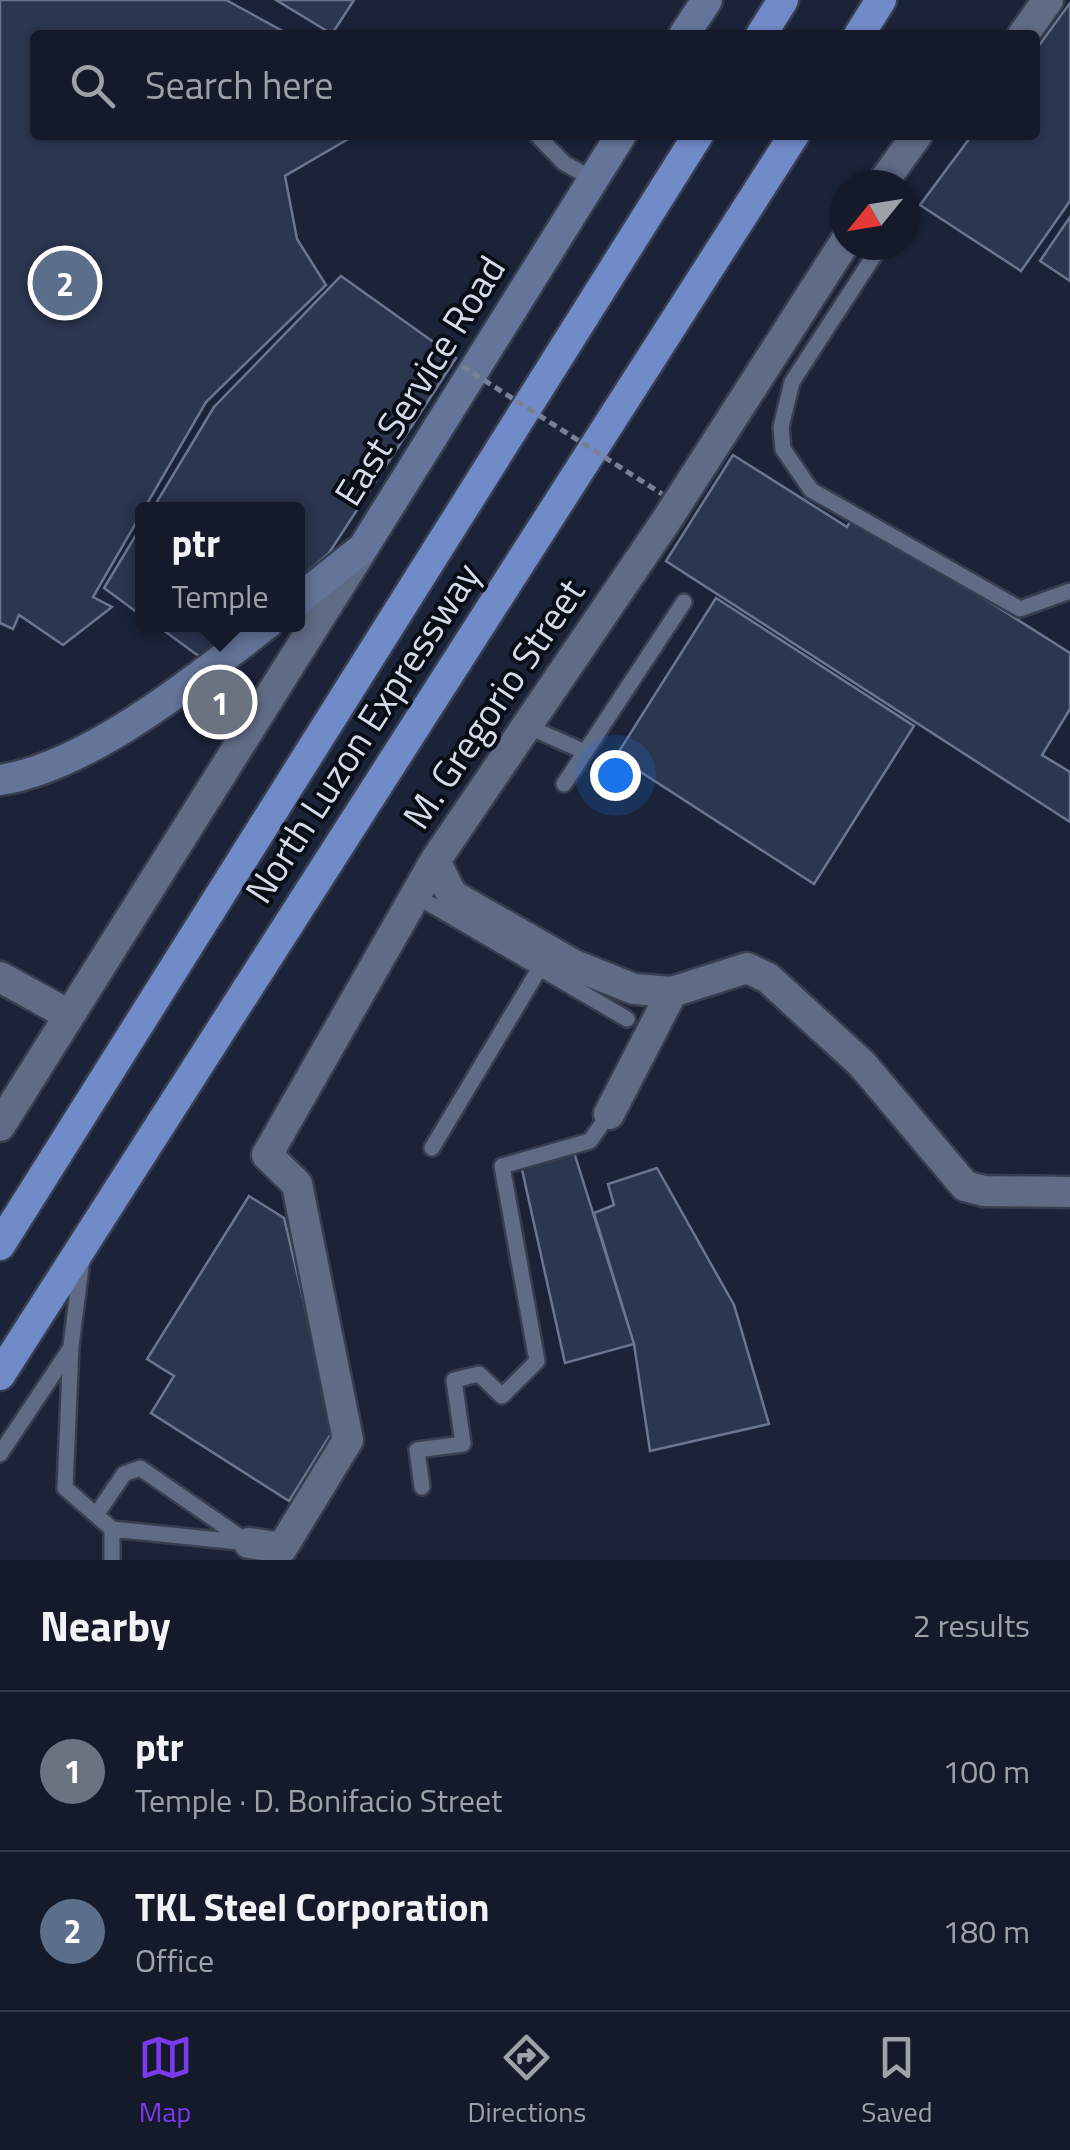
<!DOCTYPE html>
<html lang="en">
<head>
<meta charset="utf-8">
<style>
	:root { --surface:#141a2a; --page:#1d2332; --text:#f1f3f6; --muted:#9da1a8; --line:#333847; --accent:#7c3aed }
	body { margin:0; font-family:"Titillium Web",sans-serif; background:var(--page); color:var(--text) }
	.compass { position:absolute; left:830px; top:170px; width:90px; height:90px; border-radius:50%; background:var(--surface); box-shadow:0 2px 8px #0004; rotate:240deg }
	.you { position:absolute; left:615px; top:775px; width:35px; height:35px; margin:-25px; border:8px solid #fff; border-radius:50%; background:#1a73e8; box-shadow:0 0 0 15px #1a73e833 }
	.badge { display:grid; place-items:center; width:65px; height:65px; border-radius:50%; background:var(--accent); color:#fff; font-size:32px; font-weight:700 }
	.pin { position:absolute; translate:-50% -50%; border:5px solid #fff; box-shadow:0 2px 10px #0006 }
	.popup { position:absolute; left:135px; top:502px; width:170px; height:130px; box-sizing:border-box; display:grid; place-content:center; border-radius:10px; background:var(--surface); filter:drop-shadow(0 2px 8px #0005); font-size:32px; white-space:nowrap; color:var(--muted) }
	.popup b { font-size:38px; color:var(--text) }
	.popup::after { content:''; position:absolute; left:50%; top:100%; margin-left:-20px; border:20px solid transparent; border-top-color:var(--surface) }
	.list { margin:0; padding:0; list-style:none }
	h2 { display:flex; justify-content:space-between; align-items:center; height:130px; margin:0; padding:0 40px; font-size:42px }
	h2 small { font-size:32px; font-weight:400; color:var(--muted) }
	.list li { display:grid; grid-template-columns:65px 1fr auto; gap:30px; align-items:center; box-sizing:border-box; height:160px; padding:0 40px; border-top:2px solid var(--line) }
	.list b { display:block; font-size:38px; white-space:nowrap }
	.list p { margin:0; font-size:32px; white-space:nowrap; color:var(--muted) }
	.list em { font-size:32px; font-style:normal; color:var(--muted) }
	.icon { flex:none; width:55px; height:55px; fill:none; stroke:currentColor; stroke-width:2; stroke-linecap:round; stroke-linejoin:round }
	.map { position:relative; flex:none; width:1070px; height:1560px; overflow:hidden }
	.search { position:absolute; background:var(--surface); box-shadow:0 2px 8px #0004; left:30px; right:30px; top:30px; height:110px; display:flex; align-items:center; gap:25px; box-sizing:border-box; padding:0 35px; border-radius:10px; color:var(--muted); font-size:38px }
	.sheet { height:450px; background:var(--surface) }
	nav { display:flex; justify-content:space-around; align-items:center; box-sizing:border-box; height:140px; border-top:2px solid var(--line); background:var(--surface); font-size:28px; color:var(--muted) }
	nav a { display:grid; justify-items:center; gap:5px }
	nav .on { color:var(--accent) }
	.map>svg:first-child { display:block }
	.building { fill:#2b364f; stroke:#6b7691; stroke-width:2.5 }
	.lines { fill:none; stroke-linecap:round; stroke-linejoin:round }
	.service-casing { stroke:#373e50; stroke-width:20 }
	.minor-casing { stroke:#373e50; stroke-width:35 }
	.tertiary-casing { stroke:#373e50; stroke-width:35 }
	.secondary-casing { stroke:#373e50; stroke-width:35 }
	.motorway-casing { stroke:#373e50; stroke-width:35 }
	.service { stroke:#606b85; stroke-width:15 }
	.minor { stroke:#606b85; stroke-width:30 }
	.tertiary { stroke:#606b85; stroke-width:30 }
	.secondary { stroke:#657599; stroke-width:30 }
	.motorway { stroke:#718bc9; stroke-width:30 }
	.path-bridge { stroke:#788092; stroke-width:5; stroke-dasharray:8 5; stroke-linecap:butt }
	.labels { text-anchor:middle; stroke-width:8; stroke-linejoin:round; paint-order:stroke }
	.street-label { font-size:38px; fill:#d4dbea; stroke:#090d16 }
</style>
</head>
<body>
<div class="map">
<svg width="1070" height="1560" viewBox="0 0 1070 1560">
	<rect width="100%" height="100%" fill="#1a2338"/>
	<path class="building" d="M0,0H226L290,35H35V135H355L285,176L297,239L326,285L206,402L93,597L112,607L63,645L19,615L13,629L0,623Z
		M276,0H354L332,34Z
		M1070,3V201L1021,271L920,205L972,135H1035V51Z
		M1070,217V281L1040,261Z
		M341,276L456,358L329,553L298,580V510H152L214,407Z
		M733,455L847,527L854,516L1070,653V709L1042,755L1070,772V822L666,561Z
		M142,525V616L104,588Z
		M716,598L914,726L814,884L616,756Z
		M155,624H245L204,660Z
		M573,1149L634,1344L565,1363L521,1165Z
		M657,1168L734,1305L769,1424L650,1451L634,1344L594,1213L614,1205L608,1184Z
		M249,1196L284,1218L334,1429L289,1501L151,1413L174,1376L147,1359Z"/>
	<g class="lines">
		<defs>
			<path id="service" d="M537,135L564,163L593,179
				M881,245L792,382L781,427L783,449L811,490L1020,609L1070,591
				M527,726L585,752
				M564,784L684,602
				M430,904L627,1019
				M432,1148L550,951
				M82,1259L71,1346L65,1488L112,1529L249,1543
				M0,1454L70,1349
				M422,1487L417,1450L463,1444L454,1380L479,1374L502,1396L537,1361L502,1166L590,1141L609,1114
				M96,1515L124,1474L140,1468L246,1541
				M112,1560V1529"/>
			<path id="minor" d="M1023,35L1048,0
				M881,185L917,135
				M845,242L666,521L435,861L452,895L574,965L634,989L672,992L747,968L768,978L862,1064L965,1186L984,1191L1070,1192
				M0,977L69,1015
				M609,1114L672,992
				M249,1543L282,1548L348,1440L297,1184L267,1155L435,861"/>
			<path id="tertiary" d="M0,1126L360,553"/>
			<path id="secondary" d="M684,35L707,0
				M298,600L363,548L621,135
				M0,780C88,767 196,679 267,624"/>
			<path id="motorway" d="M761,35L783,0
				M859,35L881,0
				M0,1245L698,135
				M0,1375L794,135"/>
		</defs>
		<use href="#service" class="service-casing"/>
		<use href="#minor" class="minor-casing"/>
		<use href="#tertiary" class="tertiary-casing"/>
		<use href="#secondary" class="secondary-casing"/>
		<use href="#motorway" class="motorway-casing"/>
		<use href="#service" class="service"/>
		<use href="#minor" class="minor"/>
		<use href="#tertiary" class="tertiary"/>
		<use href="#secondary" class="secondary"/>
		<use href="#motorway" class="motorway"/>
		<path class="path-bridge" d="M462,366L662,494"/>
	</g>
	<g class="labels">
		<g class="street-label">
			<text transform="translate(420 381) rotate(-58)" y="13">East Service Road</text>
			<text transform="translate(494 704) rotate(-56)" y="13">M. Gregorio Street</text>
			<text transform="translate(363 733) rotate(-57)" y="13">North Luzon Expressway</text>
		</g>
	</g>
</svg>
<svg class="compass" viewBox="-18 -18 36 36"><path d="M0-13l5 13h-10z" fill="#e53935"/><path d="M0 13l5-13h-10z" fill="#9da1a8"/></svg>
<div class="you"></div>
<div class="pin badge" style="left:220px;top:702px;background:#6b7280">1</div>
<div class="popup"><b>ptr</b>Temple</div>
<div class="pin badge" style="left:65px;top:283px;background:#5c6f8a">2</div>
<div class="search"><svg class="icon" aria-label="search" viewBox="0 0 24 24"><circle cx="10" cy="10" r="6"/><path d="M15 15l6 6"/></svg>Search here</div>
</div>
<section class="sheet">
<h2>Nearby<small>2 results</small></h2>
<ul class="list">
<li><span class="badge" style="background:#6b7280">1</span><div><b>ptr</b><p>Temple · D. Bonifacio Street</p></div><em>100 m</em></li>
<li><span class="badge" style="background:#5c6f8a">2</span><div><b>TKL Steel Corporation</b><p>Office</p></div><em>180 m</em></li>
</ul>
</section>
<nav>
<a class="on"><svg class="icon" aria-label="map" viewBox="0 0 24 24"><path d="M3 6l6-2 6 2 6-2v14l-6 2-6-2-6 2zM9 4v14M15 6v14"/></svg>Map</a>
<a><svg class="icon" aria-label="directions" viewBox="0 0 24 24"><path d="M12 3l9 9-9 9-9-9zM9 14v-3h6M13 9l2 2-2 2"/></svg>Directions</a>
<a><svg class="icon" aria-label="saved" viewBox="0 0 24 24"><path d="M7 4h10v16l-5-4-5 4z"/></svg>Saved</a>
</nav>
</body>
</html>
